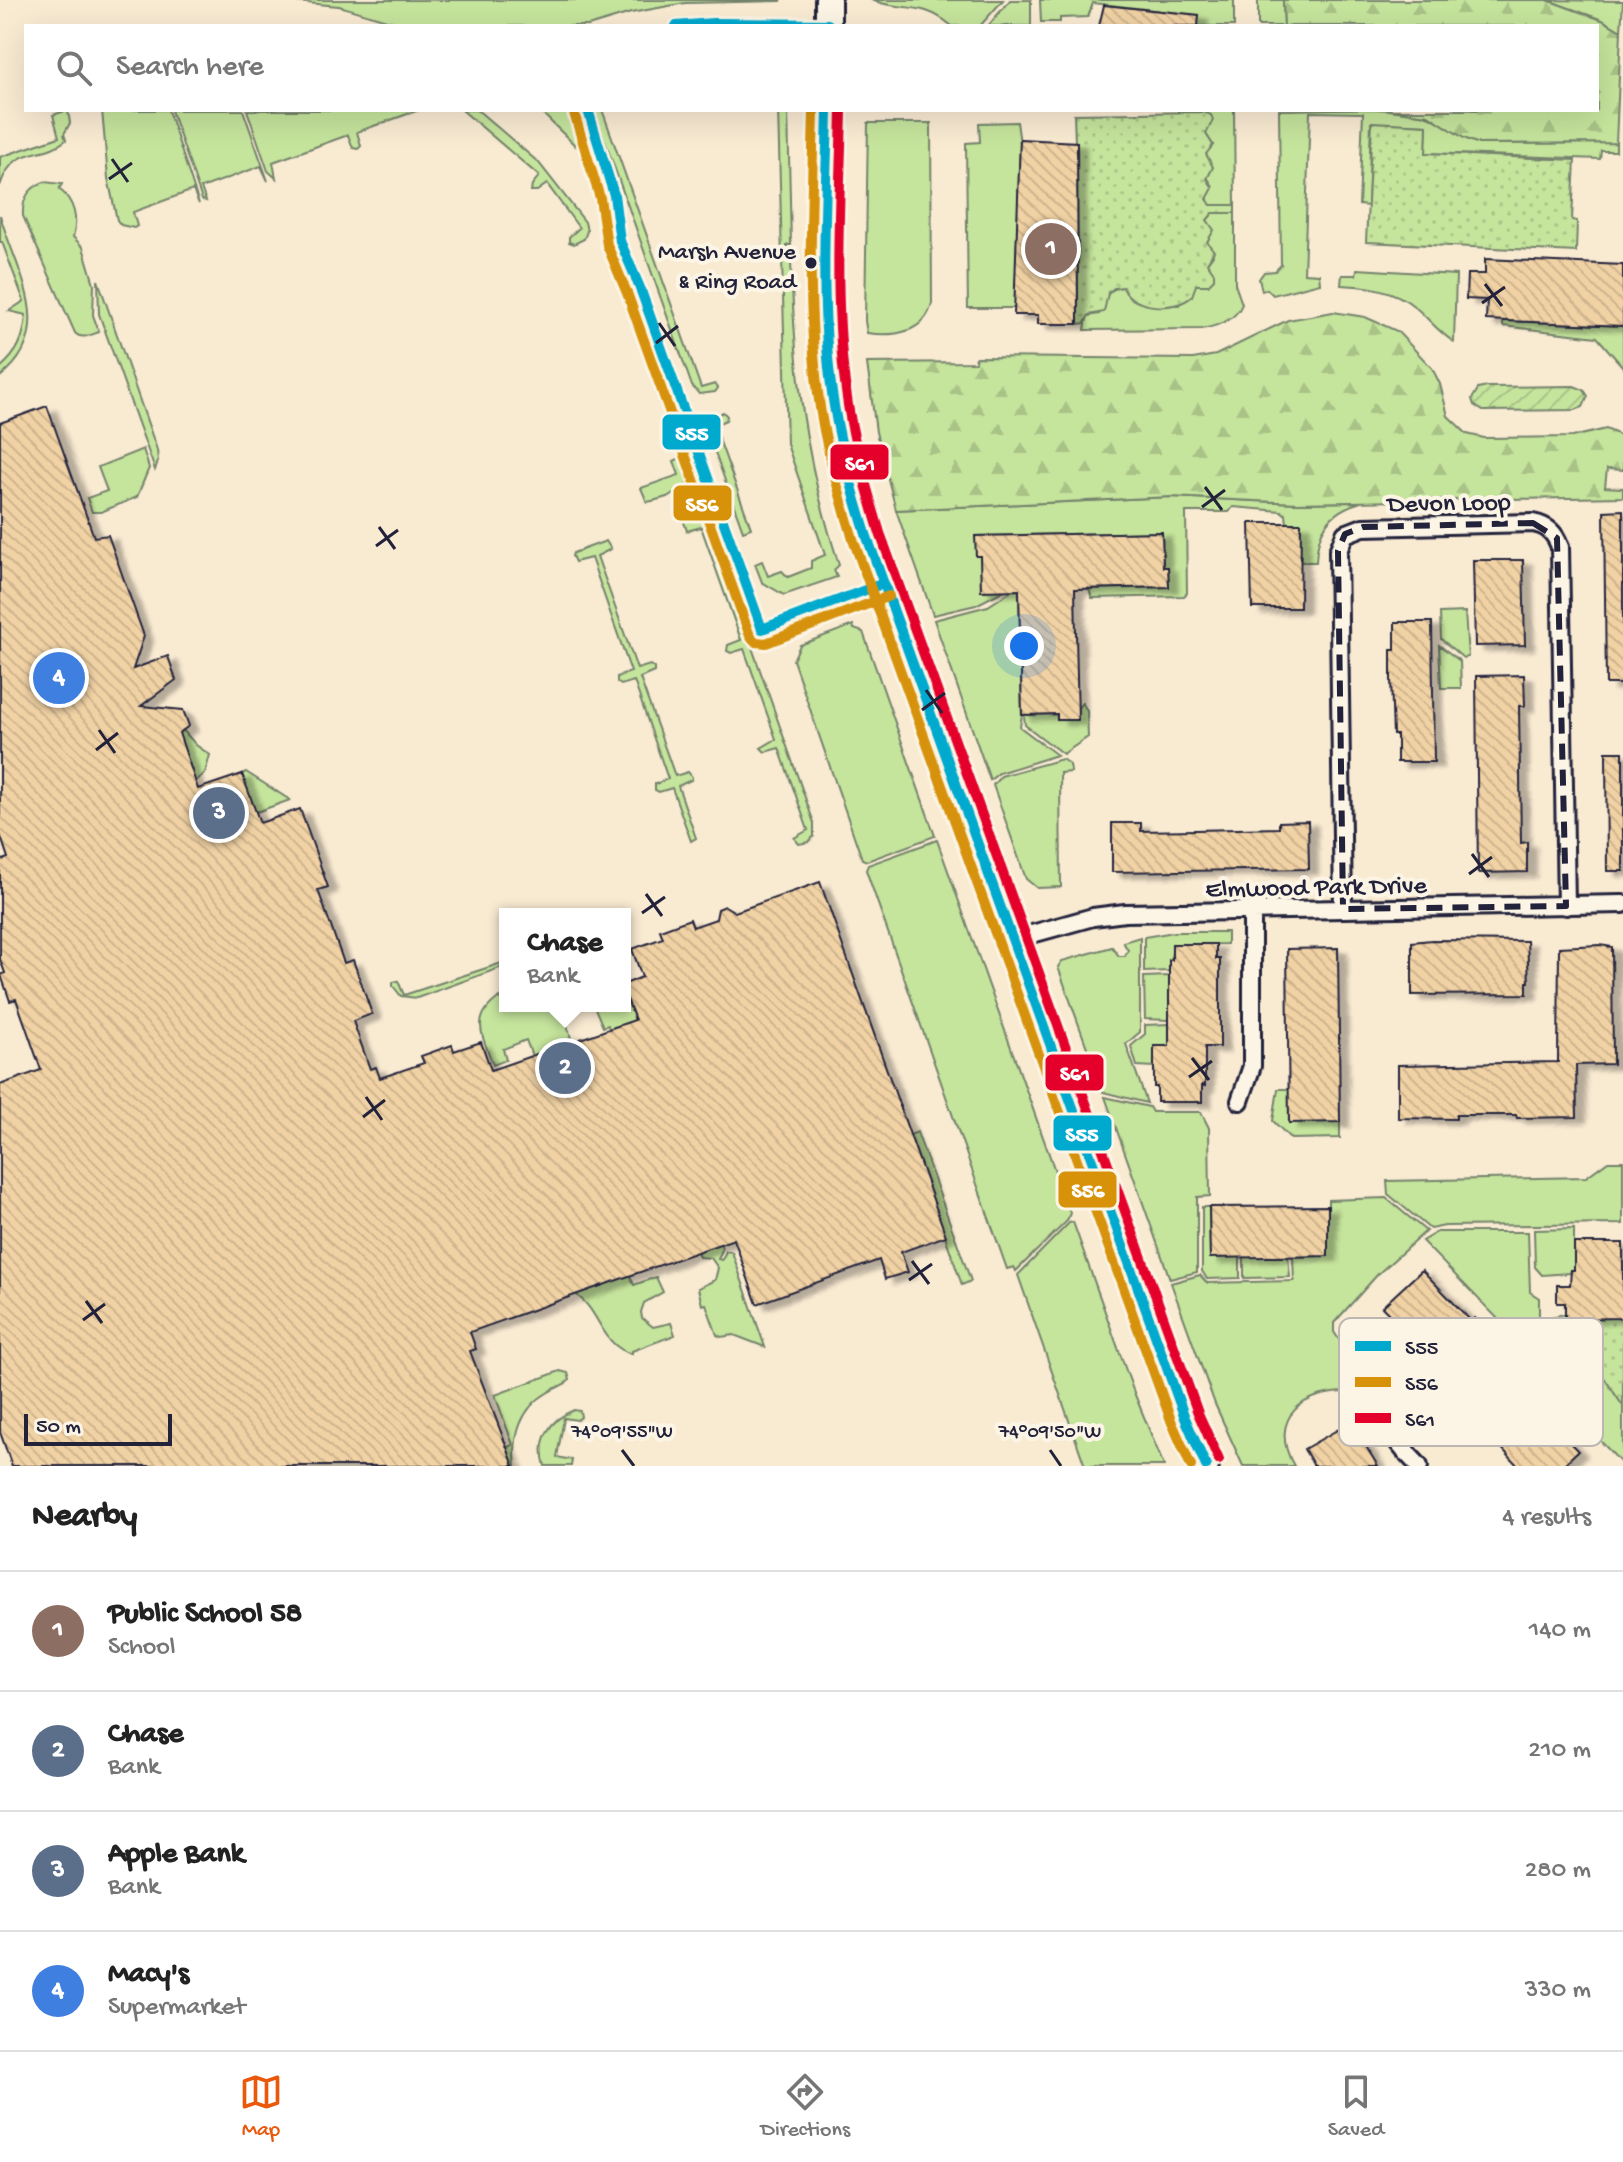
<!DOCTYPE html>
<html lang="en">
<head>
<meta charset="utf-8">
<style>
	:root { --surface:#fff; --page:#f2f2f2; --text:#222; --muted:#767676; --line:#e0e0e0; --accent:#ea580c }
	body { margin:0; font-family:"Gochi Hand",sans-serif; background:var(--page); color:var(--text) }
	.scale { position:absolute; left:24px; bottom:20px; width:148px; box-sizing:border-box; padding-left:8px; border:4px solid #22223b; border-top:0; font-size:22px; line-height:28px; white-space:nowrap; color:#22223b; -webkit-text-stroke:6px #fcf5e5; paint-order:stroke }
	.you { position:absolute; left:1024px; top:646px; width:28px; height:28px; margin:-20px; border:6px solid #fff; border-radius:50%; background:#1a73e8; box-shadow:0 0 0 12px #1a73e833 }
	.badge { display:grid; place-items:center; width:52px; height:52px; border-radius:50%; background:var(--accent); color:#fff; font-size:26px; font-weight:700 }
	.pin { position:absolute; translate:-50% -50%; border:4px solid #fff; box-shadow:0 2px 8px #0006 }
	.popup { position:absolute; left:499px; top:908px; width:132px; height:104px; box-sizing:border-box; display:grid; place-content:center; border-radius:0px; background:var(--surface); filter:drop-shadow(0 2px 6px #0005); font-size:26px; white-space:nowrap; color:var(--muted) }
	.popup b { font-size:30px; color:var(--text) }
	.popup::after { content:''; position:absolute; left:50%; top:100%; margin-left:-16px; border:16px solid transparent; border-top-color:var(--surface) }
	.list { margin:0; padding:0; list-style:none }
	h2 { display:flex; justify-content:space-between; align-items:center; height:104px; margin:0; padding:0 32px; font-size:34px }
	h2 small { font-size:26px; font-weight:400; color:var(--muted) }
	.list li { display:grid; grid-template-columns:52px 1fr auto; gap:24px; align-items:center; box-sizing:border-box; height:120px; padding:0 32px; border-top:2px solid var(--line) }
	.list b { display:block; font-size:30px; white-space:nowrap }
	.list p { margin:0; font-size:26px; white-space:nowrap; color:var(--muted) }
	.list em { font-size:26px; font-style:normal; color:var(--muted) }
	.icon { flex:none; width:44px; height:44px; fill:none; stroke:currentColor; stroke-width:2; stroke-linecap:round; stroke-linejoin:round }
	.map { position:relative; flex:none; width:1623px; height:1466px; overflow:hidden }
	.search { position:absolute; background:var(--surface); box-shadow:0 8px 32px #0002; left:24px; right:24px; top:24px; height:88px; display:flex; align-items:center; gap:20px; box-sizing:border-box; padding:0 28px; border-radius:0px; color:var(--muted); font-size:30px }
	.sheet { height:584px; background:var(--surface) }
	nav { display:flex; justify-content:space-around; align-items:center; box-sizing:border-box; height:112px; border-top:2px solid var(--line); background:var(--surface); font-size:22px; color:var(--muted) }
	nav a { display:grid; justify-items:center; gap:4px }
	nav .on { color:var(--accent) }
	.map>svg:first-child { display:block }
	.grass { fill:#c5e49c; stroke:#74836c; stroke-width:2 }
	.forest { fill:url(#forest-firs); stroke:#74836c; stroke-width:2 }
	.park { fill:url(#park-dots); stroke:#74836c; stroke-width:2 }
	.garden { fill:url(#garden-furrows); stroke:#74836c; stroke-width:2 }
	.building { fill:url(#building-back-hatch); stroke:#22223b; stroke-width:2; filter:url(#shadow) }
	.lines { fill:none; stroke-linecap:round; stroke-linejoin:round }
	.street-casing { stroke:#22223b; stroke-width:22 }
	.secondary-casing { stroke:#22223b; stroke-width:30 }
	.street { stroke:#fcf5e5; stroke-width:16 }
	.secondary { stroke:#fcf5e5; stroke-width:24 }
	.bus-1-casing { stroke:#fcf5e5; stroke-width:16 }
	.bus-2-casing { stroke:#fcf5e5; stroke-width:16 }
	.bus-3-casing { stroke:#fcf5e5; stroke-width:16 }
	.bus-1 { stroke:#00a9ce; stroke-width:10 }
	.bus-2 { stroke:#d79209; stroke-width:10 }
	.bus-3 { stroke:#e4002b; stroke-width:10 }
	.marked { fill:none; stroke:#22223b; stroke-width:6; stroke-dasharray:16 10; stroke-linejoin:round }
	.ticks { fill:none; stroke:#22223b; stroke-width:3 }
	.bus-dot { fill:#22223b; stroke:#fcf5e5; stroke-width:3 }
	.labels { text-anchor:middle; stroke-width:8; stroke-linejoin:round; paint-order:stroke }
	.bus-label { font-size:24px; fill:#22223b; stroke:#fcf5e5; text-anchor:end }
	.street-label { font-size:26px; fill:#22223b; stroke:#fcf5e5 }
	.key { fill:#fcf5e5; stroke:#bbb6b2; stroke-width:2 }
	.key-label { font-size:22px; fill:#22223b }
	.ticks-label { font-size:20px; text-anchor:middle; fill:#22223b; stroke:#fcf5e5; stroke-width:8; stroke-linejoin:round; paint-order:stroke }
	.line-badge { stroke:#fcf5e5; stroke-width:3 }
	.badge-label { font-size:22px; text-anchor:middle; font-weight:bold; fill:#fff }
</style>
</head>
<body>
<div class="map">
<svg width="1623" height="1466" viewBox="0 0 1623 1466">
	<defs>
		<pattern id="forest-firs" width="22" height="20" patternUnits="userSpaceOnUse" patternTransform="scale(2)"><rect width="22" height="20" fill="#c5e49c"/><path d="M5 1l3.5 6h-7zM16 11l3.5 6h-7z" fill="#a9c387"/></pattern>
		<pattern id="park-dots" width="8" height="8" patternUnits="userSpaceOnUse" patternTransform="scale(2)"><rect width="8" height="8" fill="#c5e49c"/><path d="M2 2h.1M6 6h.1" fill="none" stroke="#a9c387" stroke-width="1.8" stroke-linecap="round"/></pattern>
		<pattern id="garden-furrows" width="10" height="10" patternUnits="userSpaceOnUse" patternTransform="scale(2)"><rect width="10" height="10" fill="#c5e49c"/><path d="M-1 1l2-2M0 10L10 0M9 11l2-2" fill="none" stroke="#a9c387"/></pattern>
		<pattern id="building-back-hatch" width="6" height="6" patternUnits="userSpaceOnUse" patternTransform="scale(2)"><rect width="6" height="6" fill="#f1d2a4"/><path d="M-1 5l2 2M0 0l6 6M5-1l2 2" fill="none" stroke="#ceb48e"/></pattern>
		<filter id="shadow"><feDropShadow dx="9" dy="5" stdDeviation="2" flood-color="#0004"/></filter>
	</defs>
	<rect width="100%" height="100%" fill="#f9ead2"/>
	<filter id="ink" filterUnits="userSpaceOnUse"><feTurbulence type="fractalNoise" baseFrequency=".0125" numOctaves="2"/><feDisplacementMap in="SourceGraphic" scale="16" xChannelSelector="R" yChannelSelector="G"/><feConvolveMatrix kernelMatrix="1 2 1 2 8 2 1 2 1" color-interpolation-filters="sRGB"/></filter>
	<g filter="url(#ink)">
		<path class="grass" d="M274,0H781V1L685,3L631,13L588,26H407L339,6Z
			M871,0H1003L980,26H952C921,0 903,12 871,0Z
			M1010,0H1031V26H988Z
			M1040,0H1234V26H1178V13L1093,3L1088,17L1060,18V22H1041Z
			M1258,0H1283L1284,26H1258Z
			M1547,0L1623,1L1621,31L1602,20Z
			M68,110L70,123L64,134L66,140C42,160 14,143 0,186V157L59,137L53,115Z
			M102,110H168L199,204L193,190L133,212L137,226L134,228L121,225L117,220L108,178Z
			M171,110H243L268,181L261,166L201,188L206,201L202,200Z
			M247,110H419L357,132L361,146L358,149L353,148L348,135L273,162L276,178L268,171Z
			M462,110H476L481,113L539,163L585,222L587,231L584,239L574,244L569,242V237L579,228L547,184L537,191H531L532,185L539,176Z
			M539,110H577L592,158L590,160Z
			M594,110H602L604,115L701,388L715,384L718,388L715,392L699,394L692,386Z
			M778,110H788L791,245H787V261L791,262C795,372 804,459 839,565L834,570L837,577L784,595L762,582L755,564L762,561L768,576L782,571L788,577L811,568V561L825,555L787,444Z
			M1178,110H1234L1235,205H1211L1208,203V196L1213,186L1206,176C1216,159 1207,167 1206,154L1213,145L1206,134L1204,112L1178,113Z
			M1279,110C1315,110 1400,104 1430,117C1447,124 1461,137 1479,144L1616,143V151H1601L1600,159L1426,153L1427,125L1371,123L1368,206L1359,205L1363,113L1310,112L1304,273L1319,274L1320,283L1273,295L1267,289L1262,291L1259,279L1264,272L1275,271L1281,265Z
			M1017,122L1020,143L1015,308H968L966,143L980,142L979,123Z
			M868,123H931L932,303C925,333 894,337 867,333L865,321Z
			M44,182L62,184L59,189C75,201 78,220 73,237L83,247L94,284L93,315L99,332C91,335 82,340 75,333L23,216C22,199 28,188 44,182Z
			M1213,213H1235V284L1242,304C1236,320 1218,326 1202,329L1085,330L1087,316L1099,314C1105,300 1106,288 1123,287C1131,310 1160,304 1179,305L1195,284L1205,285L1207,263L1213,255L1207,242C1213,228 1214,234 1207,220Z
			M0,215C15,270 60,331 0,377V368C18,353 24,338 26,315L9,311L24,301L2,242H0Z
			M1357,269L1456,275L1454,342C1438,332 1428,318 1415,307C1394,289 1367,286 1341,285L1342,275H1356Z
			M98,280L157,450L158,461L155,470L99,314Z
			M1503,321L1623,326V367L1597,337L1503,326Z
			M723,412L727,416L726,420L714,425L751,528L743,531L707,430L710,419Z
			M143,449L149,468L137,497L101,512H92L87,498L107,491L98,467Z
			M682,457C706,487 673,497 647,502L641,488L679,475L674,461Z
			M1171,497L1298,503L1361,502C1329,511 1317,530 1316,562H1294L1301,523H1287L1286,515L1281,511L1233,507L1229,512H1186L1187,593L1184,596L1092,598L1089,589L1169,587L1168,568L1163,567L1162,532L976,536V556H980L1005,590L976,605L933,615L896,510Z
			M695,510L702,513L707,520L814,823V836L809,842L799,844L794,838L808,830L779,748L765,752L761,748L776,739L744,649L731,653L727,651L728,645L741,640L701,527L687,531L682,516Z
			M606,541L611,549L597,556L637,669L650,665L654,668V672L640,678L675,776L688,772L692,777L691,780L678,786L696,838L691,841L672,788L659,792L655,790V784L668,779L634,681L621,685L617,682V677L631,672L591,558L575,562L572,556L573,553Z
			M1013,590H1019L1022,715L1020,727L1057,755L999,773L990,780L934,620L988,606Z
			M1465,612L1468,657L1463,658L1441,639L1440,613Z
			M853,625L854,629L863,632L935,836L867,861L862,859L793,660L800,645Z
			M1439,645L1460,661L1461,688H1441Z
			M1082,703L1087,710L1088,737L1063,754L1025,725L1024,715L1057,714L1058,720H1077L1078,708Z
			M183,730L196,745L210,755L205,773L191,786L194,778L178,731Z
			M1062,759L1070,765L1071,772L1060,773L1061,887L1037,888L1026,879L993,785L1001,776Z
			M246,772L290,800L251,814V800L242,774Z
			M937,840L1070,1213L1067,1221L1016,1271L1014,1267L1007,1269L866,870L868,865Z
			M1174,932H1227V944L1173,945L1169,971L1144,972V937Z
			M1140,937V1032L1126,1044L1147,1103L1103,1092L1058,967L1062,961L1112,947L1119,956H1125L1128,950L1123,942Z
			M505,962V966L417,998L401,996L393,986V982L398,981L404,995Z
			M1169,976V1020L1145,1019L1144,977Z
			M625,994L635,1020L609,1029L608,1025L603,1027L594,1006H625Z
			M500,997L505,1006H555L558,1012L562,1010L571,1038L567,1040L568,1043L532,1056L526,1040L503,1049L506,1060L493,1065C483,1036 469,1018 500,997Z
			M1169,1024V1046H1154V1067L1137,1066L1131,1046L1145,1034V1025Z
			M1278,1089H1289V1122H1340V1138L1291,1139L1273,1121Z
			M1105,1097L1149,1107L1152,1112H1201L1209,1128L1210,1196L1197,1197V1272L1170,1279Z
			M917,1132L971,1281L962,1285L910,1135Z
			M1608,1161H1623V1224L1445,1226L1430,1229L1388,1194L1387,1181L1586,1177Z
			M1386,1198L1426,1231L1378,1274L1334,1323V1332L1355,1364L1345,1371L1355,1384L1352,1392C1305,1390 1266,1417 1294,1466H1243L1215,1404L1171,1283L1200,1275L1207,1283L1294,1281L1293,1257L1328,1256V1200Z
			M1202,1207H1209L1210,1257H1240V1278L1207,1279L1202,1271Z
			M1073,1222L1133,1390L1164,1466H1085L1018,1275L1069,1223Z
			M1574,1229V1270H1571L1570,1273L1542,1275L1535,1267L1534,1230Z
			M1437,1232H1528L1530,1292L1539,1298V1361L1422,1241Z
			M721,1243L722,1250L718,1259L722,1260L726,1251L732,1252L765,1347L734,1335L721,1337L717,1335L706,1304L702,1305L698,1288L715,1280L718,1268L711,1258L699,1257L697,1251Z
			M1244,1257H1288L1290,1277L1244,1278Z
			M630,1275L634,1285L656,1277L663,1292L644,1303L641,1312L642,1318L653,1327L671,1323L675,1335L632,1351V1354C600,1345 601,1311 575,1294Z
			M1565,1314V1319L1578,1318L1579,1340L1623,1406V1465L1545,1382V1318Z
			M560,1371L568,1373L570,1380C563,1386 554,1388 547,1393C521,1408 512,1437 516,1466H514L507,1447L513,1445L495,1395Z
			M574,1410L580,1411L581,1417L577,1420L564,1418L557,1457L572,1460L571,1466H545C537,1440 549,1420 574,1410Z"/>
		<path class="forest" d="M1283,0H1547L1602,20L1621,31L1616,143L1479,144L1464,138L1428,115L1389,110H1597V26H1284Z
			M1333,312L1365,317L1397,331L1432,368L1440,384L1448,416L1467,434L1484,438L1572,437L1606,429L1618,434L1623,440V470L1607,469L1605,487L1623,488V497L1298,503L1171,497L896,510L876,432L867,363L975,362L976,357L1193,359L1216,355L1288,320Z"/>
		<path class="park" d="M1204,112L1211,115L1213,120L1206,134L1213,145L1206,154L1213,167L1207,179L1213,188L1207,199L1211,205H1235V213H1213L1207,220L1214,230L1207,242L1214,251L1207,263L1214,273V279L1208,285H1196L1192,296C1177,312 1131,310 1123,287L1114,288L1108,293L1104,312L1089,315L1085,323L1078,324L1077,143L1075,142L1074,114Z
			M1372,122L1427,125L1426,153L1575,160L1572,220L1577,221L1576,252L1366,242Z
			M1578,1318H1623V1406L1579,1340Z"/>
		<path class="garden" d="M1574,386L1584,390L1588,396L1583,407L1575,410L1483,411L1474,405L1472,399L1478,389L1487,387Z"/>
		<path class="building" d="M1104,5L1199,15L1198,26H1099Z
			M1020,139L1077,142L1078,324H1038V315H1014Z
			M1485,259L1623,265V326L1486,320L1487,300L1466,299L1467,274H1485Z
			M47,406L94,537L108,535L144,636L133,669L168,656L176,680L141,706L183,710L189,726L179,733L198,789L242,774L260,823L300,809L328,887L318,890L344,963L353,960L372,1014L353,1021L370,1069L376,1067L380,1078L424,1063L421,1056L452,1045L454,1051L481,1042L491,1070L635,1020L625,994V984L642,977L632,949L663,938L660,930L690,919L693,927L716,919L718,909L725,906L735,912L820,882L946,1236L901,1252L908,1272L885,1279L879,1260L757,1304L734,1239L470,1332L476,1349L470,1351L514,1466H12L0,1432V1085L41,1070L16,999L10,1001L1,975L5,973L0,959V861L8,858L0,834V423Z
			M1623,510V684H1606L1604,511Z
			M1250,523H1301L1300,608H1252Z
			M1162,532L1163,567H1168L1169,587L1075,589L1078,720H1057V714L1022,715L1019,590L981,591L980,556H976L975,536Z
			M1473,560H1523L1525,645L1475,646Z
			M1395,622H1432L1434,762H1397V735H1393L1391,679V650H1395Z
			M1524,675L1525,706H1519L1521,843L1527,842V872L1478,873L1476,676Z
			M1606,752H1623V871H1607Z
			M1308,821L1309,869L1112,872V823H1141V831L1196,830L1279,828V822Z
			M1432,940L1527,941L1529,982H1527V994L1412,995V942Z
			M1172,944H1216V959H1220V1047H1205V1086L1202,1085V1102H1157V1087H1154V1046H1169V960H1172Z
			M1600,945L1612,947L1613,1064L1576,1065L1577,1117L1517,1118L1516,1115H1456V1119L1398,1118V1065L1558,1062L1559,947Z
			M1338,948L1340,1122L1289,1123L1287,949Z
			M1328,1206V1256L1210,1258L1209,1207Z
			M1574,1243H1623V1318L1565,1319V1303H1557V1285H1570L1571,1270H1574Z
			M1422,1270L1471,1321L1475,1318L1515,1362L1511,1366L1517,1372L1512,1377L1539,1406L1536,1409L1578,1451L1562,1466H1518L1498,1444L1501,1441L1474,1412L1480,1407L1399,1320L1397,1322L1382,1307Z
			M1351,1422L1378,1466H1314L1304,1449Z"/>
		<g class="lines">
			<defs>
				<path id="street" d="M1343,909L1338,551L1345,534L1363,527L1533,523C1548,526 1555,533 1560,547L1566,906
					M1014,939L1093,917L1125,913L1623,904
					M1240,1101L1252,1066V910
					M1391,1405C1382,1433 1402,1447 1419,1466"/>
				<path id="secondary" d="M828,26V0
					M828,110C826,213 818,329 838,430C846,466 856,502 867,537L1185,1418L1206,1466"/>
			</defs>
			<use href="#street" class="street-casing"/>
			<use href="#secondary" class="secondary-casing"/>
			<use href="#street" class="street"/>
			<use href="#secondary" class="secondary"/>
			<defs>
				<path id="bus-1" d="M676,26L713,23L828,24
					M588,110L614,195L620,241L640,288L762,629L884,583
					M828,110C826,204 819,300 832,393C839,442 852,490 867,537L1185,1418L1206,1466"/>
				<path id="bus-2" d="M814,110C812,204 806,299 818,393C824,443 839,493 854,542L1172,1423L1191,1466
					M574,113L600,198L607,245L627,293L750,636L756,642L766,643L889,596"/>
				<path id="bus-3" d="M842,110C840,203 833,298 846,391C852,439 866,486 880,533L1198,1413L1219,1460"/>
			</defs>
			<use href="#bus-1" class="bus-1-casing"/>
			<use href="#bus-2" class="bus-2-casing"/>
			<use href="#bus-3" class="bus-3-casing"/>
			<use href="#bus-1" class="bus-1"/>
			<use href="#bus-2" class="bus-2"/>
			<use href="#bus-3" class="bus-3"/>
		</g>
	</g>
	<path class="marked" d="M1533,523L1557,538L1566,906L1343,909L1338,551L1345,534L1363,527Z"/>
	<path class="ticks" d="M112,159L128,182M109,179L132,163M1485,284L1502,306M1482,303L1505,287M659,323L675,346M656,343L678,326M1205,487L1222,510M1202,507L1225,490M379,527L395,549M376,546L398,530M926,690L942,713M922,710L945,693M99,730L115,753M96,750L118,733M1472,854L1489,877M1469,874L1492,857M646,894L662,916M642,913L665,897M1192,1058L1209,1080M1189,1077L1212,1061M366,1097L382,1120M363,1117L385,1100M912,1261L929,1284M909,1280L932,1264M86,1301L102,1323M83,1320L105,1304M622,1450L634,1466M1050,1450L1061,1466"/>
	<circle class="bus-dot" cx="811" cy="263" r="7"/>
	<g class="labels">
		<g class="bus-label">
			<text x="796" y="258">Marsh Avenue<tspan x="796" dy="30">&amp; Ring Road</tspan></text>
		</g>
		<g class="street-label">
			<text transform="translate(1449 501) rotate(-1)" y="9">Devon Loop</text>
			<text transform="translate(1316 885) rotate(-1)" y="9">Elmwood Park Drive</text>
		</g>
	</g>
	<rect x="1339" y="1318" width="264" height="128" rx="12" class="key"/>
	<rect x="1355" y="1341" width="36" height="10" fill="#00a9ce"/>
	<rect x="1355" y="1377" width="36" height="10" fill="#d79209"/>
	<rect x="1355" y="1413" width="36" height="10" fill="#e4002b"/>
	<g class="key-label">
		<text x="1405" y="1354">S55</text>
		<text x="1405" y="1390">S56</text>
		<text x="1405" y="1426">S61</text>
	</g>
	<g class="ticks-label">
		<text x="622" y="1437">74°09'55"W</text>
		<text x="1050" y="1437">74°09'50"W</text>
	</g>
	<g class="line-badge">
		<rect x="661" y="413" width="61" height="38" rx="8" fill="#00a9ce"/>
		<rect x="829" y="443" width="61" height="38" rx="8" fill="#e4002b"/>
		<rect x="672" y="484" width="61" height="38" rx="8" fill="#d79209"/>
		<rect x="1044" y="1053" width="61" height="39" rx="8" fill="#e4002b"/>
		<rect x="1052" y="1114" width="61" height="38" rx="8" fill="#00a9ce"/>
		<rect x="1057" y="1170" width="61" height="39" rx="8" fill="#d79209"/>
	</g>
	<g class="badge-label">
		<text x="692" y="440">S55</text>
		<text x="860" y="470">S61</text>
		<text x="702" y="511">S56</text>
		<text x="1075" y="1080">S61</text>
		<text x="1082" y="1141">S55</text>
		<text x="1088" y="1197">S56</text>
	</g>
</svg>
<div class="scale">50 m</div>
<div class="you"></div>
<div class="pin badge" style="left:1051px;top:249px;background:#8d6e63">1</div>
<div class="pin badge" style="left:565px;top:1068px;background:#5c6f8a">2</div>
<div class="popup"><b>Chase</b>Bank</div>
<div class="pin badge" style="left:219px;top:813px;background:#5c6f8a">3</div>
<div class="pin badge" style="left:59px;top:678px;background:#3f7fe0">4</div>
<div class="search"><svg class="icon" aria-label="search" viewBox="0 0 24 24"><circle cx="10" cy="10" r="6"/><path d="M15 15l6 6"/></svg>Search here</div>
</div>
<section class="sheet">
<h2>Nearby<small>4 results</small></h2>
<ul class="list">
<li><span class="badge" style="background:#8d6e63">1</span><div><b>Public School 58</b><p>School</p></div><em>140 m</em></li>
<li><span class="badge" style="background:#5c6f8a">2</span><div><b>Chase</b><p>Bank</p></div><em>210 m</em></li>
<li><span class="badge" style="background:#5c6f8a">3</span><div><b>Apple Bank</b><p>Bank</p></div><em>280 m</em></li>
<li><span class="badge" style="background:#3f7fe0">4</span><div><b>Macy's</b><p>Supermarket</p></div><em>330 m</em></li>
</ul>
</section>
<nav>
<a class="on"><svg class="icon" aria-label="map" viewBox="0 0 24 24"><path d="M3 6l6-2 6 2 6-2v14l-6 2-6-2-6 2zM9 4v14M15 6v14"/></svg>Map</a>
<a><svg class="icon" aria-label="directions" viewBox="0 0 24 24"><path d="M12 3l9 9-9 9-9-9zM9 14v-3h6M13 9l2 2-2 2"/></svg>Directions</a>
<a><svg class="icon" aria-label="saved" viewBox="0 0 24 24"><path d="M7 4h10v16l-5-4-5 4z"/></svg>Saved</a>
</nav>
</body>
</html>
